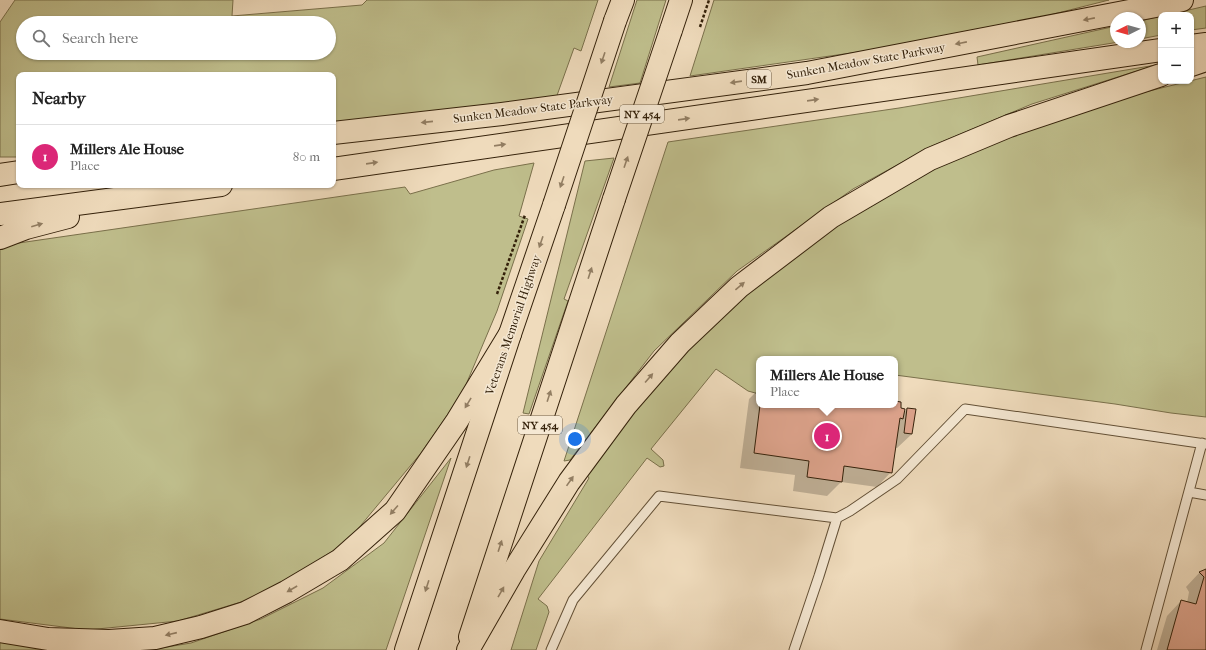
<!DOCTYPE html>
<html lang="en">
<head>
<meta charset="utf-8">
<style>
	:root { --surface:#fff; --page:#f6f6f6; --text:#222; --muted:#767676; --line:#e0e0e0; --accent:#db2777 }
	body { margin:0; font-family:"IM FELL French Canon",serif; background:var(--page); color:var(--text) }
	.controls { position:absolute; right:12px; top:12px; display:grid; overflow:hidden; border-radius:8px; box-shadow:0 1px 3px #0004 }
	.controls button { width:36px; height:36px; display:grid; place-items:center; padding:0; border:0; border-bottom:1px solid var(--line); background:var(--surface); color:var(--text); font:20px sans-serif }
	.compass { position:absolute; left:1110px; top:12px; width:36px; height:36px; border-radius:50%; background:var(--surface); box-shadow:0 1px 3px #0004; rotate:265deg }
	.you { position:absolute; left:575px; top:439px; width:14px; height:14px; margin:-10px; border:3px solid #fff; border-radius:50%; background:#1a73e8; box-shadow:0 0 0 6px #1a73e833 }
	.badge { display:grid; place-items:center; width:26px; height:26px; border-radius:50%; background:var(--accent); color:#fff; font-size:13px; font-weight:700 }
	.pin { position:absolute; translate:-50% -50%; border:2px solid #fff; box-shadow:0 1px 4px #0006 }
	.popup { position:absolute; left:756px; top:356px; width:142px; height:52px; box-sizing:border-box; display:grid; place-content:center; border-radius:8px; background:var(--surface); filter:drop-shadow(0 1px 3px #0005); font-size:13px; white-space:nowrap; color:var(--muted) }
	.popup b { font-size:15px; color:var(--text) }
	.popup::after { content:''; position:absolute; left:50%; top:100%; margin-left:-8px; border:8px solid transparent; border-top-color:var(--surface) }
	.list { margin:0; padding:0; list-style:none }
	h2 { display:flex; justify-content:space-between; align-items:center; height:52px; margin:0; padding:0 16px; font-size:17px }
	h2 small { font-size:13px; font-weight:400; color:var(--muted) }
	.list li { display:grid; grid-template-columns:26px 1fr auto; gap:12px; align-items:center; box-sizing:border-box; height:64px; padding:0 16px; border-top:1px solid var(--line) }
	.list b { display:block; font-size:15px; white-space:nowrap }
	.list p { margin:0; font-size:13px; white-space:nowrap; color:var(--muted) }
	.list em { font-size:13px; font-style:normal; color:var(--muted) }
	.icon { flex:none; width:22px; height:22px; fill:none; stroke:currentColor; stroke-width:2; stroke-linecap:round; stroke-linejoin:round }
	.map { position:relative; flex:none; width:1206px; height:650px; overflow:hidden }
	.search { position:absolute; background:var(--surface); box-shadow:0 1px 3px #0004; left:16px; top:16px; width:320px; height:44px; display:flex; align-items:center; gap:10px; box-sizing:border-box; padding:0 14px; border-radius:22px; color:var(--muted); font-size:15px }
	.panel { position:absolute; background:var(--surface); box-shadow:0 1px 3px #0004; left:16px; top:72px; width:320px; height:116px; border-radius:8px }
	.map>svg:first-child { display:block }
	.green { fill:#bfbe8c; stroke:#7a704b; fill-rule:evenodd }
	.shadow { fill:#0003 }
	.building { fill:#dea48d; stroke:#34210a }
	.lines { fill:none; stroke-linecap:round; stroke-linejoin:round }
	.service-casing { stroke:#635036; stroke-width:11 }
	.primary-casing { stroke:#34210a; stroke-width:24 }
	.motorway-casing { stroke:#34210a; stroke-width:24 }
	.path { stroke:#34210a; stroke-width:2.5; stroke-dasharray:3 2; stroke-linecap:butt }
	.service { stroke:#f5e8d3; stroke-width:9 }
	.primary { stroke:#efdbbc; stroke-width:22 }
	.motorway { stroke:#efdbbc; stroke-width:22 }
	.primary-bridge-casing { stroke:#34210a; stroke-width:24; stroke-linecap:butt }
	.primary-bridge { stroke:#efdbbc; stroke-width:22 }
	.oneway { fill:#927e63 }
	.labels { text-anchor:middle; stroke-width:3; stroke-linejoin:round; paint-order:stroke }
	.shield { fill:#f5e8d3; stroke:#6e5d46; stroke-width:1 }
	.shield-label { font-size:11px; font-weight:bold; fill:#34210a }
	.street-label { font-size:12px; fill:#34210a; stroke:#f5e8d3 }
</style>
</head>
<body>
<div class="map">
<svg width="1206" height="650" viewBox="0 0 1206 650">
	<rect width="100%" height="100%" fill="#efdbbc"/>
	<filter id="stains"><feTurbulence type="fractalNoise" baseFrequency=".005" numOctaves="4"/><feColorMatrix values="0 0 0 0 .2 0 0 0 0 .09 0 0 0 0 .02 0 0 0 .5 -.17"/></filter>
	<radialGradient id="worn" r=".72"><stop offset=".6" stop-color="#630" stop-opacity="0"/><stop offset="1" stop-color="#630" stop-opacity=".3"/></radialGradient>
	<path class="green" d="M15,0H233L232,16L362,5L367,0H598L581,51L574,48L555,101L333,125V75H19V157H0V22ZM23,23H329V53H23Z
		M637,0H666L640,83L609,87Z
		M714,0H1109L1046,16L865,51L690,76Z
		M1206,6V28L1191,30V15H1167Z
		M1161,16V35L1140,39V21Z
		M1116,26V42H1119L978,65L977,57Z
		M1156,65L1032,104L932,146L853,189L737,271L654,351L570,460L564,461L668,142L899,108Z
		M1206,77V417L1171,413L1115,404L895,375V359H759V394L748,391L716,369L651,449L663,460L664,466L660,467L647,458L538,599L547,606L549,612L536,650H511L539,561L589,478L586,474L672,362L753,286L854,212L948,161L1033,126L1137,94Z
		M614,158L564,299L568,301L529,414L523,413L585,161Z
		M534,163L519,216L528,219L497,311L462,394L421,453L347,542L261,596L178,621L87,630L0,619V247L5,245L405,187L410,194L494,170Z
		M451,458L386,650H149L191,643L261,619L323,588L384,543Z
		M0,641L54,650H0Z"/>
	<path class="shadow" d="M759,389V405H895V403L903,414L907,409L912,434L897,448H895L891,472L877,487L841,482L827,496L793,491L795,475L740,468L749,399Z
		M1206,570V650H1157L1167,616L1181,601L1187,603L1189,592L1186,587L1200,572Z"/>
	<path class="building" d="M895,401L901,402V408L905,409L903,419L900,418L892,473L844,466L842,482L807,477L809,461L754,453L760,405H895Z
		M907,408L916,409L912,434L904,433Z
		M1206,569V650H1167L1181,600L1196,604L1204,577L1199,572Z"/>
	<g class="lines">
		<defs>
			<path id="service" d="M1189,492L1206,495
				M551,650L573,600L659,496L837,518L850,511L897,479L965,409L1206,444
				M794,650L819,576L837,518
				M1146,650L1202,443"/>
			<path id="primary" d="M615,21L623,0
				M671,30L681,0
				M470,637L614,199
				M406,650L510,334L554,205"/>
			<path id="motorway" d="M1191,46L1206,44
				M1191,65L1206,60
				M333,133L502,114L807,73L1166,4L1182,0
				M333,169L1161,50
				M0,175L19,172
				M0,214L221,185
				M0,238L26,228L68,217
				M0,631L48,639L109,641L155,638L201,627L245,613L286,592L340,560L395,511L457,421L510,334
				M468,650L514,570L569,482L626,405L680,343L739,287L831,217L930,159L1009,126L1161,75"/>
		</defs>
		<use href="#service" class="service-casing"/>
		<use href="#primary" class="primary-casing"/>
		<use href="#motorway" class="motorway-casing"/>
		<path class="path" d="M700,27L709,0
			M497,294L525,215"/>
		<use href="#service" class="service"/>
		<use href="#primary" class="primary"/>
		<use href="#motorway" class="motorway"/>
		<defs>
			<path id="primary-bridge" d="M614,199L671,30
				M554,205L615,21"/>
		</defs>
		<use href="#primary-bridge" class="primary-bridge-casing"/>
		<use href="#primary-bridge" class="primary-bridge"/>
	</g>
	<defs><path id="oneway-solid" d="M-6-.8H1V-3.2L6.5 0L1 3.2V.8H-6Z"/></defs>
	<g class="oneway">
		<use href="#oneway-solid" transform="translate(1089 19) rotate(169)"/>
		<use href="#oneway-solid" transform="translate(961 43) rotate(169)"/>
		<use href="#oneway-solid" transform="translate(603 58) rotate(109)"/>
		<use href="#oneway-solid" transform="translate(736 82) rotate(172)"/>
		<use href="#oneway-solid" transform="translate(813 100) rotate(-8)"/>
		<use href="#oneway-solid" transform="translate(684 119) rotate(-8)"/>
		<use href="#oneway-solid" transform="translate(427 122) rotate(174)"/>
		<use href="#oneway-solid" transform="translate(500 145) rotate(-8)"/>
		<use href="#oneway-solid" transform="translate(626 162) rotate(-71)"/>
		<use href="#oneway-solid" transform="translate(372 163) rotate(-8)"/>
		<use href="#oneway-solid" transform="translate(562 182) rotate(109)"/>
		<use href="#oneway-solid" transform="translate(37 225) rotate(-16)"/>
		<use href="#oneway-solid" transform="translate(541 242) rotate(109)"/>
		<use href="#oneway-solid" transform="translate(590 273) rotate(-72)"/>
		<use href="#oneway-solid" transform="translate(740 286) rotate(-40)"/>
		<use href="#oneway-solid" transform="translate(649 378) rotate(-49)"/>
		<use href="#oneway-solid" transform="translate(549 396) rotate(-72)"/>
		<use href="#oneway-solid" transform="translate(468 403) rotate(121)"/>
		<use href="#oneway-solid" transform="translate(468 462) rotate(108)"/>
		<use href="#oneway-solid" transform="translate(570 481) rotate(-55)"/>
		<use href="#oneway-solid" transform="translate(394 510) rotate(131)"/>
		<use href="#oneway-solid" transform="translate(500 546) rotate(-72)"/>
		<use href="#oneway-solid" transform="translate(427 586) rotate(108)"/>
		<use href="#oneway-solid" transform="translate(292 589) rotate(150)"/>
		<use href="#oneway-solid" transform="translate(501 592) rotate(-60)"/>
		<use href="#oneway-solid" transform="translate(171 634) rotate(167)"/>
	</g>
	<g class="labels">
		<g class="shield">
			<rect x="747" y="70" width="24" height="18" rx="3"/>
			<rect x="620" y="105" width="44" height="18" rx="3"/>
			<rect x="518" y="416" width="44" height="18" rx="3"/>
		</g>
		<g class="shield-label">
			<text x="759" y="83">SM</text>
			<text x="642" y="118">NY 454</text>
			<text x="540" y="429">NY 454</text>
		</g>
		<g class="street-label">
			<text transform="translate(866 61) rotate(-10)" y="4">Sunken Meadow State Parkway</text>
			<text transform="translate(533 109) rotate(-7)" y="4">Sunken Meadow State Parkway</text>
			<text transform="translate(513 325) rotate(-71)" y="4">Veterans Memorial Highway</text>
		</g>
	</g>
	<rect width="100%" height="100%" filter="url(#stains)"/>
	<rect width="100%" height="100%" fill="url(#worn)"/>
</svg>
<div class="controls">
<button>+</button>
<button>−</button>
</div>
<svg class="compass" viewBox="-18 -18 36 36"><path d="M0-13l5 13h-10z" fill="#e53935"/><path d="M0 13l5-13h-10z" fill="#767676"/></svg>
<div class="you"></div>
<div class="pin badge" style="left:827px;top:436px">1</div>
<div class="popup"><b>Millers Ale House</b>Place</div>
<div class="search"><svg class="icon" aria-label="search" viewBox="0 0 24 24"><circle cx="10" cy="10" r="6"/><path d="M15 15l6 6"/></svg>Search here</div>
<section class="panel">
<h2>Nearby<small></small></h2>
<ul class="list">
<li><span class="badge">1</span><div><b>Millers Ale House</b><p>Place</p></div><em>80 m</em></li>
</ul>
</section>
</div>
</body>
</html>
